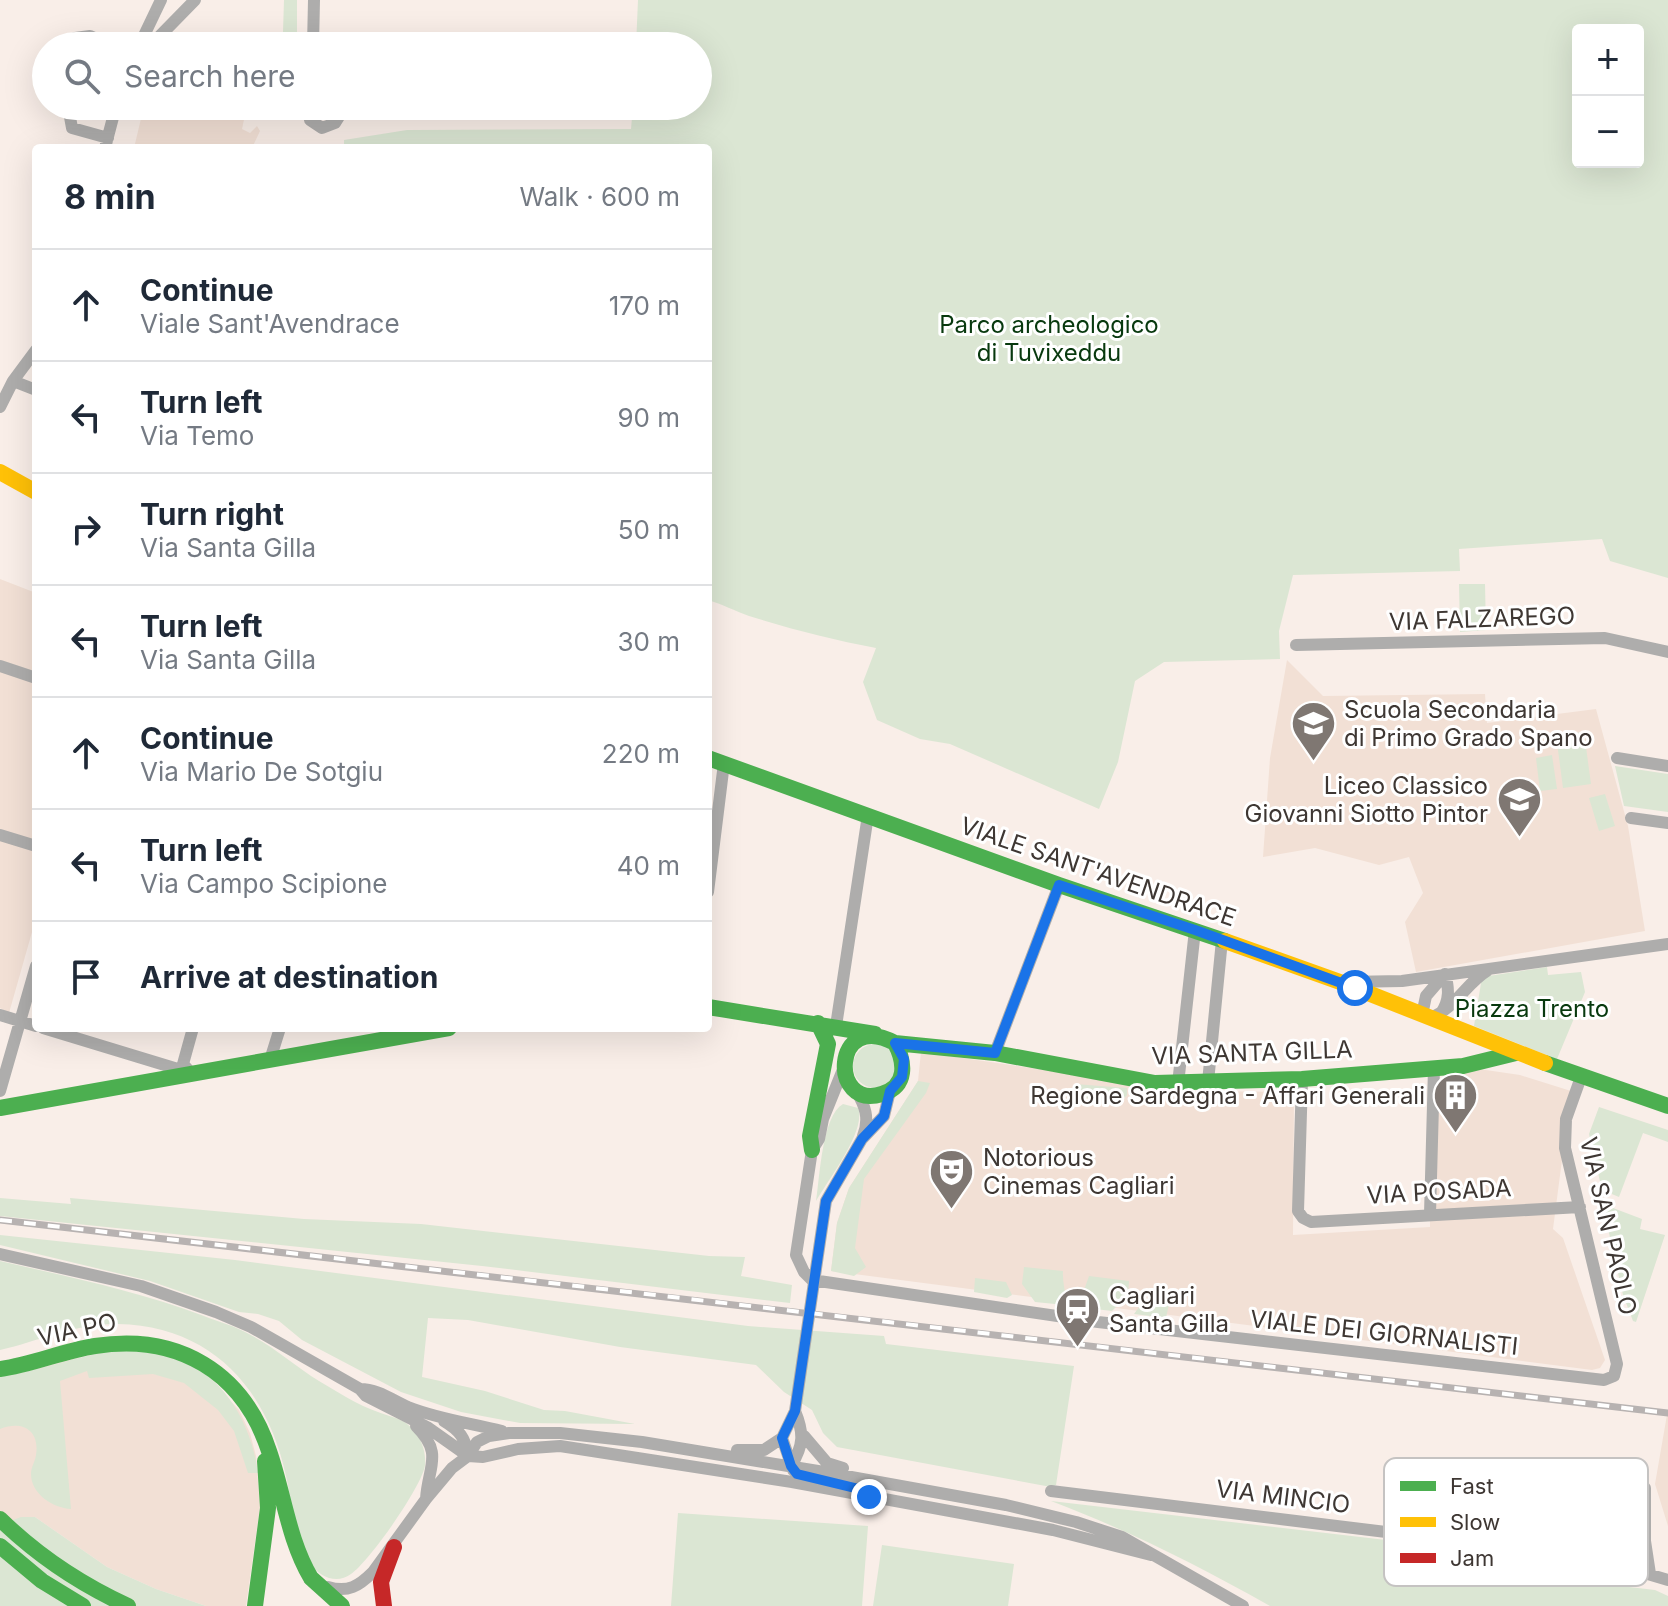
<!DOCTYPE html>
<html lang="en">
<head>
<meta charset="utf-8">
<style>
	:root { --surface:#fff; --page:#f2f2f3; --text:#1f2937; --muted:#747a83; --line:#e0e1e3 }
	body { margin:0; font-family:Inter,sans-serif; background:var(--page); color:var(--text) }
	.controls { position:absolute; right:24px; top:24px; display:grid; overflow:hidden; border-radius:8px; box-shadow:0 8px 32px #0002 }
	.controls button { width:72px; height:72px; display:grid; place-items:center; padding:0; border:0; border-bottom:2px solid var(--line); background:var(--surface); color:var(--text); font:40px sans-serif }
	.stop { position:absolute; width:24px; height:24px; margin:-18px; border:6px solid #1a73e8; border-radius:50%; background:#fff }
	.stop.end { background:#1a73e8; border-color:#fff; box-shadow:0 2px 8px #0008 }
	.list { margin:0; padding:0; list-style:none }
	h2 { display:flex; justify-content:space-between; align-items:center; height:104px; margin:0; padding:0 32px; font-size:34px }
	h2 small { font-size:26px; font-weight:400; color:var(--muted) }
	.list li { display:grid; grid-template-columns:52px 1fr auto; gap:24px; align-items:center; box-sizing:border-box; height:112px; padding:0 32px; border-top:2px solid var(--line) }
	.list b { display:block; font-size:30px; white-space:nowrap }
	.list p { margin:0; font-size:26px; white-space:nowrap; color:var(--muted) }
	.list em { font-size:26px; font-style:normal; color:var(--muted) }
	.icon { flex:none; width:44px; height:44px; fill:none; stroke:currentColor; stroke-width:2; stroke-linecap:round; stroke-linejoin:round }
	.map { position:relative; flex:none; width:1668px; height:1606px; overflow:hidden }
	.search { position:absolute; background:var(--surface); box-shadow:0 8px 32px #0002; left:32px; top:32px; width:680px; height:88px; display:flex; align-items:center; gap:20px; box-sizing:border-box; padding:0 28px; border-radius:44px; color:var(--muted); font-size:30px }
	.panel { position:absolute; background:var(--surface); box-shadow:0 8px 32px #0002; left:32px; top:144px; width:680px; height:888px; border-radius:8px }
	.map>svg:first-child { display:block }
	.built { fill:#f2e0d5 }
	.green { fill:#dbe6d3; fill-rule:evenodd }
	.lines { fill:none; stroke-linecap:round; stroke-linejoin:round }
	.street { stroke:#aeadac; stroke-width:12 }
	.fast { stroke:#4caf50; stroke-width:16 }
	.slow { stroke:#ffc107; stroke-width:16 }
	.jam { stroke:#c62828; stroke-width:16 }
	.rail-casing { stroke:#b7b2b1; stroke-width:7 }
	.rail { stroke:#fff; stroke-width:4; stroke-dasharray:12; stroke-linecap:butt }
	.route { stroke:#1a73e8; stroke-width:10 }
	.labels { text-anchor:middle; stroke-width:6; stroke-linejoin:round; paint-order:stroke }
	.park-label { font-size:24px; fill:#08390e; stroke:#fff }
	.street-label { font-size:24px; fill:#3e3733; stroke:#fff }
	.poi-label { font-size:24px; fill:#3e3733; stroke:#fff; text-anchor:start }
	.key { fill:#fff; stroke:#c5c3c2; stroke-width:2 }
	.key-label { font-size:22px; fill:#3e3733 }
</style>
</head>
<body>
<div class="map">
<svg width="1668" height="1606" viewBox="0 0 1668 1606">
	<rect width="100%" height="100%" fill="#f9eee8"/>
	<path class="built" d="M144,106H208L245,115L242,129L250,133L257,126L260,131L252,148H134Z
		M0,579L36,593V918L9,1013L0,1008Z
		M1287,660L1323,696L1485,694L1487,723L1596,709L1628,826L1645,931L1416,972L1405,922L1423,893L1409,857L1379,865L1315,848L1263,857L1270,758Z
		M921,1052L1190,1091L1294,1092L1293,1235L1430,1227L1429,1082L1479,1069L1520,1075L1571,1091L1553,1229L1563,1238L1605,1360L1600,1368L1592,1370L831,1271L837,1223L849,1188L918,1081Z
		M77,1358L193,1367L212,1381L239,1410L250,1433L256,1456L260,1507L246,1606H206L156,1589L107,1567L35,1517L0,1535V1376L19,1374Z
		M1668,1409V1526L1655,1484Z"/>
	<path class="green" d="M284,0H297V32H283Z
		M638,0H1668V578L1610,561L1602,539L1459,549L1460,571L1293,575L1279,631L1280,659L1164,662L1135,681L1118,762L1099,809L950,744L920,739L877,720L863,682L876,648C833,640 791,629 749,616C735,611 722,604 708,600V148H344V140L407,130L631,129L633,106H698V46H636ZM1578,30H1638V162H1578Z
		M1459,584H1485L1486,630L1460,632Z
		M1584,732L1591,784L1563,788L1556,735Z
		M1552,755L1557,789L1540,791L1536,758Z
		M1615,766L1668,774V812L1624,806Z
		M1605,794L1615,826L1599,831L1589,798Z
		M1547,967L1548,975L1581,972L1585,992L1557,1059L1474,1026L1482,977Z
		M853 1066a22 22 0 1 1 44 0a22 22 0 1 1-44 0Z
		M918,1081L930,1083L926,1093L864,1179L855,1248L866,1267L854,1276L831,1271L837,1223L849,1188Z
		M1075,1084L1127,1088V1095L1121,1102L1081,1097L1074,1092Z
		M843,1104L858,1108C867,1130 828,1180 816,1201C820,1176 822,1116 843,1104Z
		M1599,1107L1668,1130V1142L1643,1133L1619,1197L1602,1190L1589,1134Z
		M0,1198L71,1204L70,1198L304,1219L421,1224L709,1256L745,1257L741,1276L792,1285L790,1303L482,1266L0,1216Z
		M1613,1208L1642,1219L1640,1229L1665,1235L1636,1322L1633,1321L1623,1295L1604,1211Z
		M0,1235L235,1260L748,1326L884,1336L886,1344L1074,1366L1056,1485L1051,1487L837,1447L823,1433L812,1410L784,1392L756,1365L620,1347L468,1320L428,1318L422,1377L485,1391L544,1410L565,1411L635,1424L520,1423L461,1412L401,1392L302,1340L279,1321L258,1314L239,1312L150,1281L0,1245Z
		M0,1261C69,1277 138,1291 204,1316C219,1322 235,1326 249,1334C274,1347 295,1366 319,1381C338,1392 357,1405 378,1412C396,1419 406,1418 418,1436C423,1444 426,1455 425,1465C423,1485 369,1562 351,1574C344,1579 337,1580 329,1578C294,1566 293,1505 286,1476C267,1388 211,1326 118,1324C77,1323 39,1341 0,1350Z
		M1024,1267L1063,1271C1062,1284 1067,1293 1065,1305L1035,1302L1022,1284Z
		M1089,1276L1129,1281L1128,1295L1112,1311L1078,1307Z
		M975,1278L1006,1282L1012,1295L1007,1298L974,1292Z
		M1145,1299L1169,1304L1166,1318L1134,1314Z
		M130,1349C144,1352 160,1353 174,1357C224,1375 251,1422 258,1473H248L234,1431L218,1410L184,1383L153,1374L89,1378L87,1371L60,1381L71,1509C53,1508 31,1494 31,1474C31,1467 35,1462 36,1455C40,1430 22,1420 0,1429V1376C44,1371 85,1352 130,1349Z
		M1051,1501L1472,1550L1508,1573L1655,1590L1668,1596V1606H1270C1199,1566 1128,1530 1051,1501Z
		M678,1513L868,1526L862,1606H671Z
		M21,1517H35L107,1567L156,1589L206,1606H0V1525Z
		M882,1545L1014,1564L1008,1606H873Z"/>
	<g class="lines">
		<path class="street" d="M70,46L75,38L90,36L112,46
			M139,46L161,0
			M150,46L195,0
			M313,46L314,0
			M68,106L72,128L108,138
			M309,106L310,120L322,128L335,123L340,115L339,106
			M105,148L116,106
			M13,381L36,390
			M0,407L13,381L36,350
			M1296,645L1605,638L1668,652
			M0,666L36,678
			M1617,758L1668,766
			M1631,818L1668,823
			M0,835L36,846
			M708,892L724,763
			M1347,982L1402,981L1668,944
			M1441,1013C1450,1000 1449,988 1445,974
			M0,1015L36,1026
			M1422,1015L1426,996L1445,974
			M1430,1018C1456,1008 1465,984 1488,970
			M836,1026L868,815
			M43,1028L191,1073
			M995,1053L1059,885
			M270,1060L280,1028
			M844,1067L823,1119L819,1139L812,1150L796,1255L804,1272L812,1280L1098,1322L1604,1380L1614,1376L1617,1364L1565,1148L1566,1119L1581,1077
			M191,1073L183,1064L193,1028
			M1302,1079L1298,1211L1303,1218L1311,1222L1580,1207
			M1208,1082L1222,940
			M1178,1084L1195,930
			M856,1090C865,1106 870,1118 863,1136
			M0,1091L36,966
			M1430,1214L1434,1068
			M0,1254L141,1286L216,1312L251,1327L360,1389L366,1396L427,1427L468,1456L483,1457L518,1449L560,1446L792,1482L1053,1530L1151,1555
			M360,1389C378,1389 392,1400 408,1407C438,1419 470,1423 502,1431
			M444,1421C459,1430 466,1438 468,1456
			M416,1426C444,1454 428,1466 426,1499
			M804,1436L827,1463L843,1468
			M737,1450H764L782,1438
			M791,1466C804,1445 804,1433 795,1411
			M793,1470L782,1438L795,1411L826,1201L862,1139L884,1116L890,1091
			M1645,1488V1541L1650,1574
			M1051,1491L1476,1543L1631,1569L1668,1580
			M328,1587C348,1593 359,1586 373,1572L426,1499L452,1468L468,1456L477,1442L489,1436L509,1433H560L642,1442L818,1471L1006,1505L1076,1522L1122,1537L1243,1606"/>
		<path class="fast" d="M708,758L1059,885L1225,941
			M708,1007L875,1034
			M895,1043C905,1062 908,1086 882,1094C829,1111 832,1009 895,1043L995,1053L1155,1083L1302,1079L1463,1066L1516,1053
			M1545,1063L1668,1106
			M0,1108L449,1028
			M812,1150L810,1136L828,1044L818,1023
			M0,1369C32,1365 62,1351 95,1346C178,1333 243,1372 269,1451C284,1494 288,1539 311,1578
			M0,1519C38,1556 80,1584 128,1606
			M0,1546L42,1581L83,1606
			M311,1578L342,1606
			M255,1606L268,1508L265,1461"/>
		<path class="slow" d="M0,472L36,492
			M1225,941L1340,982L1545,1063"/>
		<path class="jam" d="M384,1606L381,1582L394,1547"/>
		<defs>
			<path id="rail" d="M0,1220C556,1283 1112,1348 1668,1413"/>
		</defs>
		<use href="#rail" class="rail-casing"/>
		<use href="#rail" class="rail"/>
	</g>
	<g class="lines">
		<path class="route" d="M869,1497L859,1489L797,1474L791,1466L782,1438L795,1411L826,1201L862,1139L884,1116L890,1091L902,1077L904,1059L895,1043L995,1053L1059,885L1195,930L1355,988"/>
	</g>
	<defs>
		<symbol id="school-pin" viewBox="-11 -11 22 30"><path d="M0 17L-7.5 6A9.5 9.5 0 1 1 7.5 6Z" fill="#7f7772" stroke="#fff"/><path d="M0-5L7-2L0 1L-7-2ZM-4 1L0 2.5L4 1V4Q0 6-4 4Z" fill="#fff"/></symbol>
		<symbol id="building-pin" viewBox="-11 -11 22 30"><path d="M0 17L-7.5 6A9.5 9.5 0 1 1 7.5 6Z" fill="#7f7772" stroke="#fff"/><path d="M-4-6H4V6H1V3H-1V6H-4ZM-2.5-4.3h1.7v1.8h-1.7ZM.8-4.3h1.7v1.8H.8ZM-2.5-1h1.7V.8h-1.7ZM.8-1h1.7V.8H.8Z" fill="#fff"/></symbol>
		<symbol id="theatre-pin" viewBox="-11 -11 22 30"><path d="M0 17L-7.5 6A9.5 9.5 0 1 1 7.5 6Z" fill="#7f7772" stroke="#fff"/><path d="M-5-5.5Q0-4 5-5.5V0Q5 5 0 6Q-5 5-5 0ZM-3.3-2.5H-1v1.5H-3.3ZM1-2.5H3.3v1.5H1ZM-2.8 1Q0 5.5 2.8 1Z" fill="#fff"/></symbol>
		<symbol id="station-pin" viewBox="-11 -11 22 30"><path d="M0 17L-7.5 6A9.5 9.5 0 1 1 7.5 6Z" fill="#7f7772" stroke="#fff"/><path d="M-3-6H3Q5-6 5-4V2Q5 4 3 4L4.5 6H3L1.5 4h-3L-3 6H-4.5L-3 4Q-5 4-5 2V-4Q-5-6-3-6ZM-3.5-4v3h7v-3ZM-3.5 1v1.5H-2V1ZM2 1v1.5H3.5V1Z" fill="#fff"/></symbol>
	</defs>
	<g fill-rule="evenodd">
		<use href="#school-pin" x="1288" y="698" width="51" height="69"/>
		<use href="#school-pin" x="1494" y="774" width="51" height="69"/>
		<use href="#building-pin" x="1430" y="1070" width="51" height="69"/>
		<use href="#theatre-pin" x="926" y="1146" width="51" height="69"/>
		<use href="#station-pin" x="1052" y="1284" width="51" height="69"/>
	</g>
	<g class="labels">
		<g class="park-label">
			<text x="1049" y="333">Parco archeologico<tspan x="1049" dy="28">di Tuvixeddu</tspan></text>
			<text x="1532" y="1017">Piazza Trento</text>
		</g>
		<g class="street-label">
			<text transform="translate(1482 619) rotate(-2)" y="8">VIA FALZAREGO</text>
			<text transform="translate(1098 872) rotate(19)" y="8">VIALE SANT'AVENDRACE</text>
			<text transform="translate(1252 1053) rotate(-2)" y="8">VIA SANTA GILLA</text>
			<text transform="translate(1439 1192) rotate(-3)" y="8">VIA POSADA</text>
			<text transform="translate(1608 1226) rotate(77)" y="8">VIA SAN PAOLO</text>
			<text transform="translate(77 1330) rotate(-12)" y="8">VIA PO</text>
			<text transform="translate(1384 1333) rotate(6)" y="8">VIALE DEI GIORNALISTI</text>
			<text transform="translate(1283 1497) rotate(7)" y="8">VIA MINCIO</text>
		</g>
		<g class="poi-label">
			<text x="1344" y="718">Scuola Secondaria<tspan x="1344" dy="28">di Primo Grado Spano</tspan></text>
			<text x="1488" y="794" text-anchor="end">Liceo Classico<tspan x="1488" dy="28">Giovanni Siotto Pintor</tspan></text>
			<text x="1425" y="1104" text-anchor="end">Regione Sardegna - Affari Generali</text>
			<text x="983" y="1166">Notorious<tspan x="983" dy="28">Cinemas Cagliari</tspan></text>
			<text x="1109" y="1304">Cagliari<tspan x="1109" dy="28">Santa Gilla</tspan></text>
		</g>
	</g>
	<rect x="1384" y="1458" width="264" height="128" rx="12" class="key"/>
	<rect x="1400" y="1481" width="36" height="10" fill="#4caf50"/>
	<rect x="1400" y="1517" width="36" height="10" fill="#ffc107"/>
	<rect x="1400" y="1553" width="36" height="10" fill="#c62828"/>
	<g class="key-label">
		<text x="1450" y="1494">Fast</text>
		<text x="1450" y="1530">Slow</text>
		<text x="1450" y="1566">Jam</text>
	</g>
</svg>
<div class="controls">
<button>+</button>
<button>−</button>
</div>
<div class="stop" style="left:1355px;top:988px"></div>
<div class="stop end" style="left:869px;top:1497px"></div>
<div class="search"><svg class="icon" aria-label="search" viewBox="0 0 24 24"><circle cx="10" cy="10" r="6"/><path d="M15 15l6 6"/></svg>Search here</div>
<section class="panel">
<h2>8 min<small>Walk · 600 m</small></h2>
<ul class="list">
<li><svg class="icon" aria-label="ahead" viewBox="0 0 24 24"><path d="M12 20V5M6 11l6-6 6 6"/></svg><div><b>Continue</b><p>Viale Sant'Avendrace</p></div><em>170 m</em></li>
<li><svg class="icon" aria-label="left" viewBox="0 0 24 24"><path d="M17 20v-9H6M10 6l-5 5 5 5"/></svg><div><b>Turn left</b><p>Via Temo</p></div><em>90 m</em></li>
<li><svg class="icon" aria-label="right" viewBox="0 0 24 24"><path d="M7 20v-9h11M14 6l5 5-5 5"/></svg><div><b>Turn right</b><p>Via Santa Gilla</p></div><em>50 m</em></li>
<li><svg class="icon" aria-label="left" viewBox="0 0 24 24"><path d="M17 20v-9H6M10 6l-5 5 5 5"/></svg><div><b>Turn left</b><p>Via Santa Gilla</p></div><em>30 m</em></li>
<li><svg class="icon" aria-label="ahead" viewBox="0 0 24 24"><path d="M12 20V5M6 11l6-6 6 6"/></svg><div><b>Continue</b><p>Via Mario De Sotgiu</p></div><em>220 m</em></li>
<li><svg class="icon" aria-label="left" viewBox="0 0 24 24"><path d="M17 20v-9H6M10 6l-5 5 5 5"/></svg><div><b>Turn left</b><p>Via Campo Scipione</p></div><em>40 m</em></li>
<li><svg class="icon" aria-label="arrive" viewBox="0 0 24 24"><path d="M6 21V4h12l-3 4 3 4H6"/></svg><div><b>Arrive at destination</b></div></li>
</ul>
</section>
</div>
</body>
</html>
